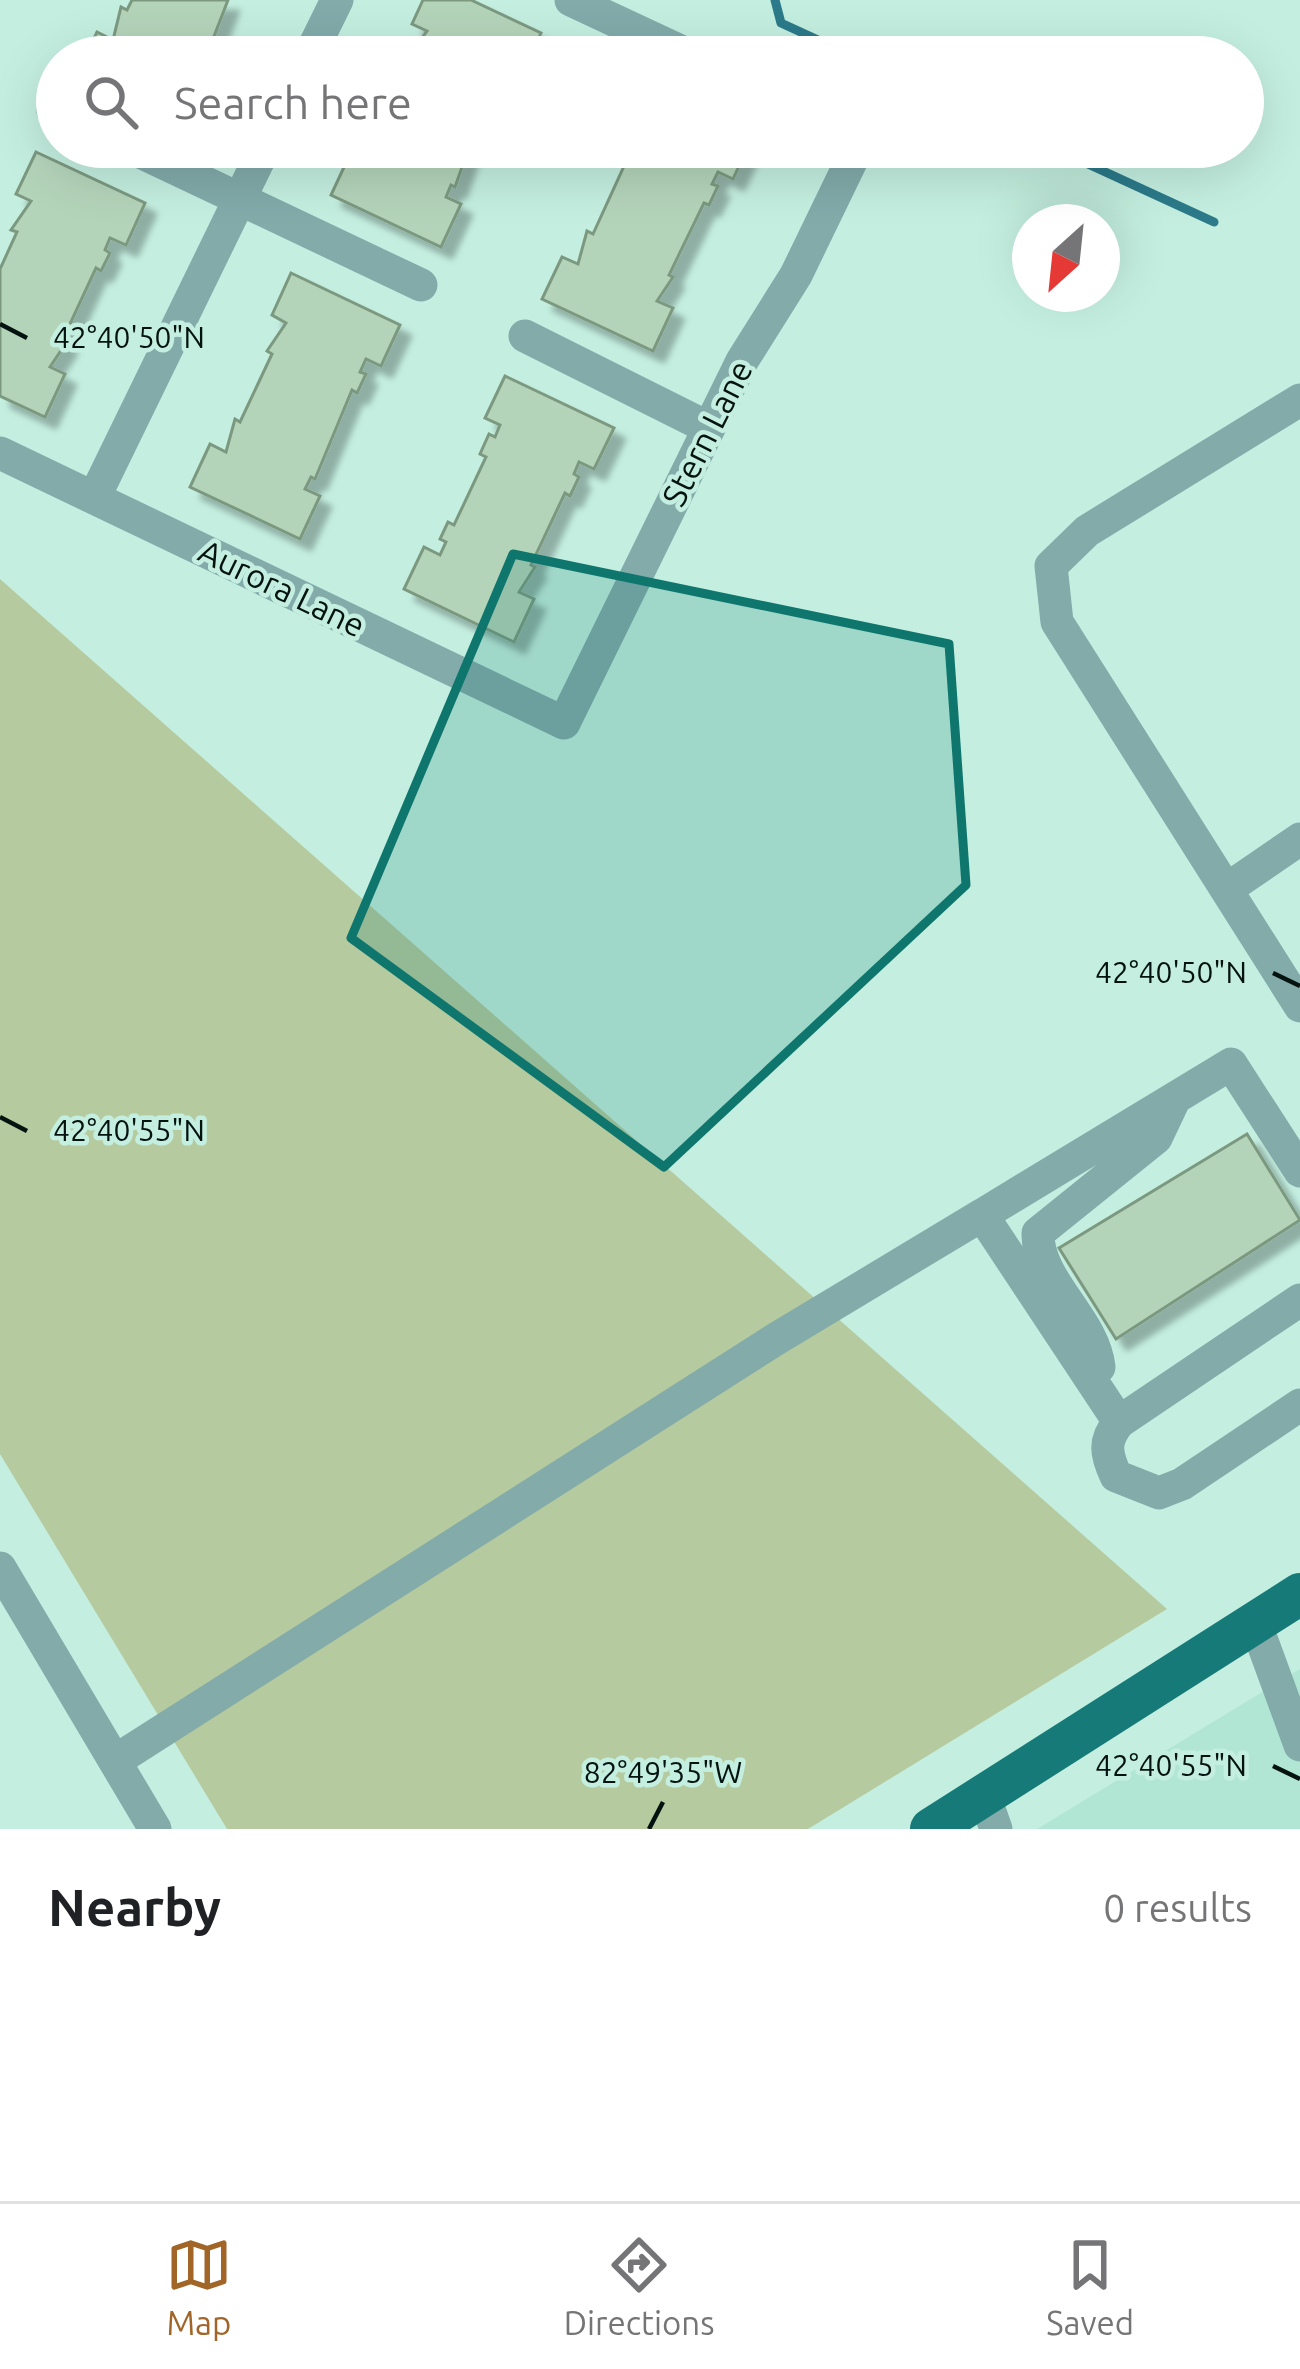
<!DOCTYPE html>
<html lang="en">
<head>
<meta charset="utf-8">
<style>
	:root { --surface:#fff; --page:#f6f6f6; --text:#202124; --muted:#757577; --line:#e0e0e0; --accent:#a16528 }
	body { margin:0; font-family:Ubuntu,sans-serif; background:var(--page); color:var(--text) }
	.compass { position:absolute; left:1012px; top:204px; width:108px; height:108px; border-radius:50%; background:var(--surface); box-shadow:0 12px 48px #0002; rotate:207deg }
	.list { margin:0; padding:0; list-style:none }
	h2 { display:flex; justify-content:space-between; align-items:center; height:156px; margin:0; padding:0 48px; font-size:51px }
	h2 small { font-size:39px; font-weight:400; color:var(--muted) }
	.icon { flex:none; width:66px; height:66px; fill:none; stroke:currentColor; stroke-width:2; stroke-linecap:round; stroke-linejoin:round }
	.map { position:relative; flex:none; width:1300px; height:1829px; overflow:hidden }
	.search { position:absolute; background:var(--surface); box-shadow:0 12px 48px #0002; left:36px; right:36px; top:36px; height:132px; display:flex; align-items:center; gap:30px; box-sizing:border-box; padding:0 42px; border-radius:66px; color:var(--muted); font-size:45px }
	.sheet { height:372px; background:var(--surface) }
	nav { display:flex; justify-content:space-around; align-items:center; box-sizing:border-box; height:168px; border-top:3px solid var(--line); background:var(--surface); font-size:33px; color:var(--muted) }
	nav a { display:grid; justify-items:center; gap:6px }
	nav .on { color:var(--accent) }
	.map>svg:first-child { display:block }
	.built { fill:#b1e6d4 }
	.green { fill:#b6ca9f }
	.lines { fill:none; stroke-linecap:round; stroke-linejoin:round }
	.stream { stroke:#2c7a8a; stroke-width:9 }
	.building { fill:#b4d4ba; stroke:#7b9980; stroke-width:3; filter:url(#shadow) }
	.minor { stroke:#82abaa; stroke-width:33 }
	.major { stroke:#167a79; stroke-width:42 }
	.marked { fill:#0f766e; fill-opacity:0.2; stroke:#0f766e; stroke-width:9; stroke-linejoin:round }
	.ticks { fill:none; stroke:#04130f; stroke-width:4.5 }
	.labels { text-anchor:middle; stroke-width:9; stroke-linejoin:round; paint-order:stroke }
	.street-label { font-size:33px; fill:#04130f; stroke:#c4efe0 }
	.ticks-label { font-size:30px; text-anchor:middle; fill:#04130f; stroke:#c4efe0; stroke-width:9; stroke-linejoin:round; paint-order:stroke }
</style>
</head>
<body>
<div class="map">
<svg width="1300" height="1829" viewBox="0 0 1300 1829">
	<defs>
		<filter id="shadow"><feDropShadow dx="11" dy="11" stdDeviation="3" flood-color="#0004"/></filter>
	</defs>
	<rect width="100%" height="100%" fill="#c4efe0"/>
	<path class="built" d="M1300,1669V1829H1037Z"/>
	<path class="green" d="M0,579L1167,1609L808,1829H227L0,1454Z"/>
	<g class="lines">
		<path class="stream" d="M775,0L781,23L855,57
			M1051,147L1214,222"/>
	</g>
	<path class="building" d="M132,0H228L206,57H85L97,32L113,40L121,7L127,10Z
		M423,0H471L541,33L530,57H408L427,31L412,24Z
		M371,147H469L455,187L451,185L446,197L461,204L441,247L331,195L351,152L367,160Z
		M626,147H748L733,179L718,172L712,184L718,186L709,205L704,203L669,275L673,277L657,301L673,308L653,351L542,299L562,257L578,264L587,231L593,234L624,166L619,163Z
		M36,152L145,203L126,245L110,238L105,250L110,253L101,271L96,268L62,341L66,343L50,367L65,374L45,417L0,396V269L17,232L11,230L31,201L16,194Z
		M291,273L400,325L381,366L366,359L360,372L366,374L357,393L352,390L315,479L311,477L305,489L320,496L300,539L190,487L210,444L226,452L235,419L240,422L272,354L267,351L286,323L272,315Z
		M505,376L614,428L594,469L579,462L574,474L579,477L570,496L565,493L531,565L535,567L519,592L534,599L514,642L404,589L424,547L440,555L446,542L440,539L448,522L454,525L486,457L480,454L489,434L495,437L500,425L485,418Z
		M1247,1134L1300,1220L1116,1339L1059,1248Z"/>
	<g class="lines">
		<path class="minor" d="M571,0L693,57
			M309,57L337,0
			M53,111L57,113
			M130,147L421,285
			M525,336L709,428
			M1300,400L1087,531L1051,566L1057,622L1300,1006
			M0,453L564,723L742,361L796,275L858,147
			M94,498L265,147
			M1227,889L1300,839
			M1300,1171L1231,1064L982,1215L1119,1422L1300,1300
			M1099,1367C1094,1319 1037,1281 1038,1233L1156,1138L1175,1098
			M1119,1422C1103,1441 1106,1454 1116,1476L1159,1493L1182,1484L1300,1405
			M0,1568L155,1829
			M1255,1622L1300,1745
			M115,1761L776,1339L982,1215
			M984,1795L996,1829"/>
		<path class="major" d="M931,1829L1300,1594"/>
	</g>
	<path class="marked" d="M513,554L949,644L966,885L664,1167L351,938Z"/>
	<path class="ticks" d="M0,324L27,338M1273,973L1300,986M0,1117L27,1131M1273,1766L1300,1779M649,1829L663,1802"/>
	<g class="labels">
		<g class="street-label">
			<text transform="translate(707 433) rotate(-63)" y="12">Stern Lane</text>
			<text transform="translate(282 588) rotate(26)" y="12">Aurora Lane</text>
		</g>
	</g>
	<g class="ticks-label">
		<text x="129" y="348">42°40'50"N</text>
		<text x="1171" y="983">42°40'50"N</text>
		<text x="129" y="1141">42°40'55"N</text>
		<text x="1171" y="1776">42°40'55"N</text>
		<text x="663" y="1783">82°49'35"W</text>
	</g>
</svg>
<svg class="compass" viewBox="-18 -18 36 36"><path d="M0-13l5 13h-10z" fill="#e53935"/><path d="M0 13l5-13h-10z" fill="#757577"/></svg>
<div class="search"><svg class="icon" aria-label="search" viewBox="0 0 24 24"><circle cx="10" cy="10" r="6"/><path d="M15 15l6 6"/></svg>Search here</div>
</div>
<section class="sheet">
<h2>Nearby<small>0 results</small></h2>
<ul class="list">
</ul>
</section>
<nav>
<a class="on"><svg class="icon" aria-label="map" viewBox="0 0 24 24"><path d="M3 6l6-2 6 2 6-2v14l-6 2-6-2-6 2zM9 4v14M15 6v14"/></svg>Map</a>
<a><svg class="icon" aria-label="directions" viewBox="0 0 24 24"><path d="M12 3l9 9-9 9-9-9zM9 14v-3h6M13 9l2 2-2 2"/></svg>Directions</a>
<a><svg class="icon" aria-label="saved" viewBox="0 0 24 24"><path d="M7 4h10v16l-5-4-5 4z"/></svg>Saved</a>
</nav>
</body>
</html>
